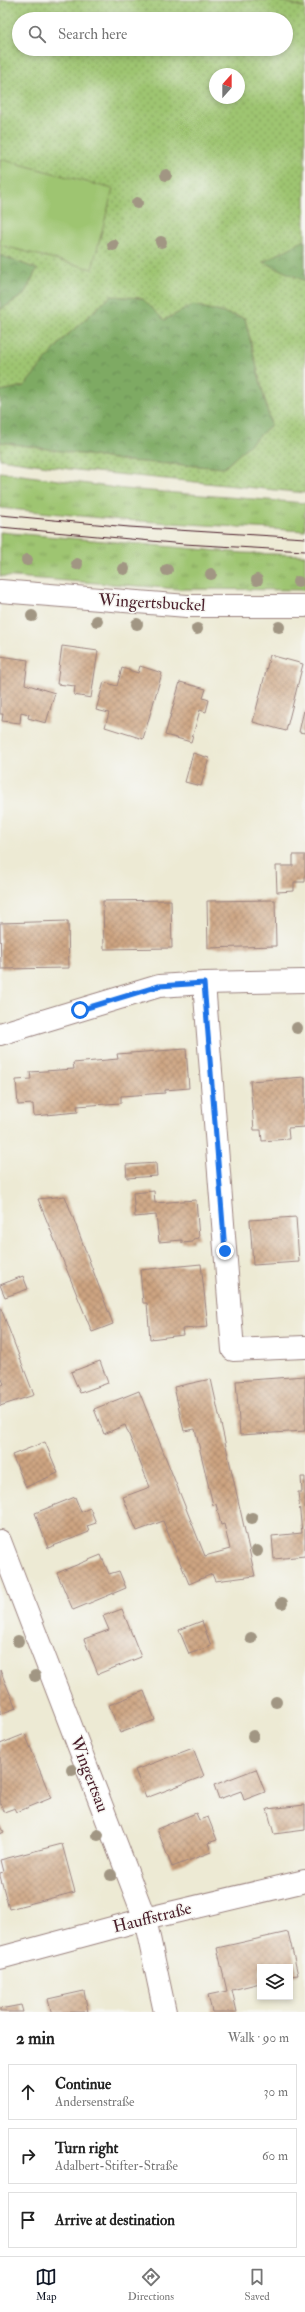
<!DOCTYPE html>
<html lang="en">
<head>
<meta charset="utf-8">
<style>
	:root { --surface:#fff; --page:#f6f6f6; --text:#222; --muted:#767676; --line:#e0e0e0; --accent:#111827 }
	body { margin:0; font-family:"IM FELL Double Pica",serif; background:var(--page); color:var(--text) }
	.controls { position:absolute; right:12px; bottom:12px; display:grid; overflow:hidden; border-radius:0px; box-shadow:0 2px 6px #0003 }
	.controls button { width:36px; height:36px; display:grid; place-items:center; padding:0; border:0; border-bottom:1px solid var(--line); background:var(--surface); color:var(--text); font:20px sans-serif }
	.compass { position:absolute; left:209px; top:68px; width:36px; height:36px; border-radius:50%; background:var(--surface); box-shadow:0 2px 6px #0003; rotate:21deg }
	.stop { position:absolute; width:12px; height:12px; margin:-9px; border:3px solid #1a73e8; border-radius:50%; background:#fff }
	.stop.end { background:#1a73e8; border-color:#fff; box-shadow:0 1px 4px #0008 }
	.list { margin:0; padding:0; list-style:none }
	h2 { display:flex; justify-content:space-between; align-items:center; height:52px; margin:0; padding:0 16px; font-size:17px }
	h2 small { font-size:13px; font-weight:400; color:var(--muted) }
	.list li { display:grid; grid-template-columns:26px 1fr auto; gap:12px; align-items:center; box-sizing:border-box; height:56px; margin:0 8px 8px; padding:0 8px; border:1px solid var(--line); border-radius:0px }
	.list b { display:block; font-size:15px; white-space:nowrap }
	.list p { margin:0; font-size:13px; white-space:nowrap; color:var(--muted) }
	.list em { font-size:13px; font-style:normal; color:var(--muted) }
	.icon { flex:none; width:22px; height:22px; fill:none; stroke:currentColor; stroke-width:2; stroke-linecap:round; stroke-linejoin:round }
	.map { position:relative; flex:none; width:305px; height:2012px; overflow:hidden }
	.search { position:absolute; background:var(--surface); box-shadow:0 2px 6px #0003; left:12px; right:12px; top:12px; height:44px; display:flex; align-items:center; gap:10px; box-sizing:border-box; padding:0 14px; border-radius:22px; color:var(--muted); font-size:15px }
	.sheet { height:244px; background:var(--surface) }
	nav { display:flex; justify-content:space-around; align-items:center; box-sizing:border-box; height:56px; border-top:1px solid var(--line); background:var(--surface); font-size:11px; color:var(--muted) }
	nav a { display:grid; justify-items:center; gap:2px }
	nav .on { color:var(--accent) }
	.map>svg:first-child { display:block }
	.grass { fill:url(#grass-tufts); stroke:#74724e }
	.forest { fill:url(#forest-crowns); stroke:#646447 }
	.park { fill:url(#park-dots); stroke:#74724e; fill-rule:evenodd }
	.pitch { fill:#9ec571; stroke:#74724e }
	.building { fill:url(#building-cross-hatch) }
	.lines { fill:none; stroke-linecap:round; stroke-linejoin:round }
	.minor-casing { stroke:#9c8480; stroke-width:24 }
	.tertiary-casing { stroke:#9c8480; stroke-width:24 }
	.minor { stroke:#fff; stroke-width:22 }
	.tertiary { stroke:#fff; stroke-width:22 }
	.tram { stroke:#4a1f2b; stroke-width:1 }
	.tree { fill:#a19683 }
	.route { stroke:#1a73e8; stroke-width:5 }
	.labels { text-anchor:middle; stroke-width:3; stroke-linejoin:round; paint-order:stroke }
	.street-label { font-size:17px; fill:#4a1f2b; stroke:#f6f6f2 }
</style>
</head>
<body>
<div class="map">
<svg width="305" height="2012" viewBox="0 0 305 2012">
	<defs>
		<pattern id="grass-tufts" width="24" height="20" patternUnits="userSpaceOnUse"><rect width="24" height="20" fill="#9ec571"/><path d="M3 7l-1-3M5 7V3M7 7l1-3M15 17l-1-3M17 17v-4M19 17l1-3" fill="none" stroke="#839f5d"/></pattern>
		<pattern id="forest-crowns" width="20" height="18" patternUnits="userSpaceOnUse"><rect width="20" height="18" fill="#7eaa63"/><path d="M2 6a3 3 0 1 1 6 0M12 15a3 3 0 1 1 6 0" fill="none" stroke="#698a52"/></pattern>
		<pattern id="park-dots" width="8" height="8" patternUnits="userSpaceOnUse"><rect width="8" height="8" fill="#9ec571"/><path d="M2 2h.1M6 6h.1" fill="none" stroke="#839f5d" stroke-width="1.8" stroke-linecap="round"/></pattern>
		<pattern id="building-cross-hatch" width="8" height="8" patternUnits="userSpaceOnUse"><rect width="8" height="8" fill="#cda481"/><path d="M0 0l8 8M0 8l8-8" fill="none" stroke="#a8856a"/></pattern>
	</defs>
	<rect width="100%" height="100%" fill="#f6f6f2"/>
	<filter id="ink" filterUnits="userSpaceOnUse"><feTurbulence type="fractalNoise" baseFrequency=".025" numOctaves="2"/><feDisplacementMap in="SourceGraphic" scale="8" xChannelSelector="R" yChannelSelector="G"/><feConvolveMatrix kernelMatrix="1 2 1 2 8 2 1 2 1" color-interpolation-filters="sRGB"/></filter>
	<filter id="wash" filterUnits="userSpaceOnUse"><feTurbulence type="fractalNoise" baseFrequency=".012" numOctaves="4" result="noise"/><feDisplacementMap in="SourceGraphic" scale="16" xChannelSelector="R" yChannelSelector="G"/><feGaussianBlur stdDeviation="0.9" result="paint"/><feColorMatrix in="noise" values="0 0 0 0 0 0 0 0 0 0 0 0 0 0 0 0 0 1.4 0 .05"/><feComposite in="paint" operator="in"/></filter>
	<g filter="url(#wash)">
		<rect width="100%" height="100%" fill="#edead4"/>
		<path class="grass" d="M278,0H305V8Z
			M0,472L125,489L305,503V531L122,520L0,508Z
			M0,532L243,553L305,555V590L180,589L0,576Z"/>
		<path class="forest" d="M303,240H305V281L262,262Z
			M0,255L37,269L24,295L0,310Z
			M111,296L142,298L164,320L193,305L245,318L271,425L224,468L127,461L0,442V391L24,386L64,338Z"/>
		<path class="park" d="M0,0H278L305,8V240L263,262L305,281V493L76,470L0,459V442L127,461L224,468L271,425L245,318L193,305L164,320L142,298L111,296L64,338L24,386L0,391V310L24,295L37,269L0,255ZM19,19H286V49H19ZM215,74H239V98H215Z"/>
		<path class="pitch" d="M0,159L113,189L92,269L0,245Z"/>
		<g id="blocks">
			<path class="building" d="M62,646L98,651L91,698L74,695L75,686L57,684Z
				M270,655L303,664L286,731L253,722Z
				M0,656L28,660L25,684L55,693L46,723L28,718L29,714L21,712L20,723L2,721L3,714H0Z
				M140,666L162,673L143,739L105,727L109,713L96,710L104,682L117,686L122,668L138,673Z
				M180,682L206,689L203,698L209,700L206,712L200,710L191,742L165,735Z
				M304,710H305V733L299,732Z
				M193,753L209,758L201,786L185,782Z
				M293,855H305V882H294V891L277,892L276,866H293Z
				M171,900L172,948L104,949L103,901Z
				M275,900L276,946L208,948L207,901Z
				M68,921L69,968L1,969L0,923Z
				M186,1049L189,1088L165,1090V1093L121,1096V1103L77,1106L78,1112L34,1116L33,1104L18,1105L16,1080L31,1079L30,1072L74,1069L73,1063L118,1059L117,1054Z
				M305,1077V1127L288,1128L289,1139L262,1141L261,1130H254L250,1081Z
				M156,1163L157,1176L127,1178L126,1165Z
				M154,1191L155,1203L196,1200L199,1238L193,1239V1242L182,1243V1240L159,1242L156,1215L135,1217L133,1193Z
				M65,1196L113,1324L92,1332L38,1199Z
				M296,1217L299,1262L253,1265L250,1220Z
				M201,1264L208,1327L182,1329L183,1335L150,1339L147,1303H143L140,1270Z
				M23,1276L28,1289L5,1297L0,1285Z
				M0,1306L34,1395L0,1406V1386L4,1384L0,1375Z
				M100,1361L108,1383L80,1393L71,1372Z
				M305,1376V1431L240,1435L236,1381Z
				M211,1379L255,1576L215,1581L212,1574L189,1584L163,1521L137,1531L123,1497L150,1487L125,1425L104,1434L94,1409L139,1391L205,1556L230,1549L224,1524L221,1525L216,1504L213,1505L195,1429L184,1431L174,1387Z
				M45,1442L58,1473L26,1487L12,1455Z
				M301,1477H305V1556L274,1559L272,1536L302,1533L298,1492H302Z
				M75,1497L81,1512L90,1508L96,1523L87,1526L89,1532L48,1548L35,1513Z
				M101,1555L109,1574L119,1571L126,1588L73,1610L57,1573Z
				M122,1609L141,1657L98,1674L84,1639L109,1630L103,1616Z
				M202,1621L211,1646L189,1654L179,1630Z
				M0,1670L16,1708L0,1714Z
				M144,1691L155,1720L120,1733L109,1705Z
				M25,1734L51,1798L17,1812L15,1808L4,1812L0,1803V1744Z
				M193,1748L204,1776L146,1798L135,1770Z
				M256,1769L265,1792L244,1800L241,1791L219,1799L214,1785Z
				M305,1805V1830L274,1834L267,1809Z
				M196,1813L199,1820L208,1817L217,1840L208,1843L211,1852L172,1867L157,1829Z
				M0,1824L4,1832L0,1834Z
				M62,1844L75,1892L9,1909L0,1876V1873L3,1872L0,1860Z
				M288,1932L298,1975L290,1976V1967H260V1983L232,1990L237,2012H212L208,1995L227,1991L217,1948Z
				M84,1991L88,2012H51L48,1999Z
				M21,2005L23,2012H0V2009Z"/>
		</g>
	</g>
	<g filter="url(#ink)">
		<use href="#blocks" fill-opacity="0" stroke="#9c8480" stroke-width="1"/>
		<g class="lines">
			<defs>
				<path id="minor" d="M204,983L233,1350L305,1347
					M0,1034L159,986L204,983L305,981
					M0,1541L145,1919L165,2012
					M0,1958L145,1919L305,1881"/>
				<path id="tertiary" d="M0,591L187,606H305"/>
			</defs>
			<use href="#minor" class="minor-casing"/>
			<use href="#tertiary" class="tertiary-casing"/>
			<use href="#minor" class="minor"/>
			<use href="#tertiary" class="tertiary"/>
			<path class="tram" d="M0,515L129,527L305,538
				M0,527L184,544L305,551"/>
		</g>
		<g class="tree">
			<circle cx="166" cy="175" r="6"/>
			<circle cx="137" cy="203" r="6"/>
			<circle cx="161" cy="242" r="6"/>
			<circle cx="113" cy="245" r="6"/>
			<circle cx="27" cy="560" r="6"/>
			<circle cx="77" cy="564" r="6"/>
			<circle cx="124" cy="569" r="6"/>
			<circle cx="167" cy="570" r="6"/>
			<circle cx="211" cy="574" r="6"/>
			<circle cx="257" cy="580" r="6"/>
			<circle cx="298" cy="582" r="6"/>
			<circle cx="32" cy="616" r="6"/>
			<circle cx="97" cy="621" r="6"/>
			<circle cx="137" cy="624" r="6"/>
			<circle cx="279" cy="627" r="6"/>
			<circle cx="197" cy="629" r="6"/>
			<circle cx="297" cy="1028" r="6"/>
			<circle cx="252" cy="1518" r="6"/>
			<circle cx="257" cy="1551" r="6"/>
			<circle cx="282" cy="1603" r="6"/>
			<circle cx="251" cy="1638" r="6"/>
			<circle cx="18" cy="1641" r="6"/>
			<circle cx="35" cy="1676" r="6"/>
			<circle cx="276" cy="1702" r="6"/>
			<circle cx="253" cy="1736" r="6"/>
			<circle cx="72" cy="1770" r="6"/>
			<circle cx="98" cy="1835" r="6"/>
			<circle cx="111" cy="1875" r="6"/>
		</g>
	</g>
	<g class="lines" filter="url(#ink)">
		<path class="route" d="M80,1010L159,986L204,983L225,1251"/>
	</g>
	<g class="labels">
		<g class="street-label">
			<text transform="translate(152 602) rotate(3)" y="6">Wingertsbuckel</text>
			<text transform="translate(90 1774) rotate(69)" y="6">Wingertsau</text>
			<text transform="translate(152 1917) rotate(-14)" y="6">Hauffstraße</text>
		</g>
	</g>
</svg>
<div class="controls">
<button><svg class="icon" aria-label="layers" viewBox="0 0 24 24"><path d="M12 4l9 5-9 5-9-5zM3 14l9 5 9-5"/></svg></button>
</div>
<svg class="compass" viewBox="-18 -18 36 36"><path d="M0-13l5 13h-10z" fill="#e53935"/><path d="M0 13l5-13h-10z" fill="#767676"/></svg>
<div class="stop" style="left:80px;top:1010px"></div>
<div class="stop end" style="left:225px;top:1251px"></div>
<div class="search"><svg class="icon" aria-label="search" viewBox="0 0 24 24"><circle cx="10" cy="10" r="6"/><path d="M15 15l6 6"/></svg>Search here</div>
</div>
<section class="sheet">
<h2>2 min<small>Walk · 90 m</small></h2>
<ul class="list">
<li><svg class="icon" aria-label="ahead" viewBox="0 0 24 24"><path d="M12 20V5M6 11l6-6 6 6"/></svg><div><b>Continue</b><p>Andersenstraße</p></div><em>30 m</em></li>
<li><svg class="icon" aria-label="right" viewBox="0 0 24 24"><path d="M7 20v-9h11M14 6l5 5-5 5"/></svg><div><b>Turn right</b><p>Adalbert-Stifter-Straße</p></div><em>60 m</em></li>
<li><svg class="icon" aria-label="arrive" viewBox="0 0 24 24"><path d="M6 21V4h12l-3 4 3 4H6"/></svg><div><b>Arrive at destination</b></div></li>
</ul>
</section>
<nav>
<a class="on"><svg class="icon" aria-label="map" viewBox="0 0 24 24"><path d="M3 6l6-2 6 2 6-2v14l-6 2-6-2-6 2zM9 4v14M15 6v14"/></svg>Map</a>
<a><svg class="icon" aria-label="directions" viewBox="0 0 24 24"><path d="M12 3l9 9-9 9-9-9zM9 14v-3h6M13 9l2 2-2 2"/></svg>Directions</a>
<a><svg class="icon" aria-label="saved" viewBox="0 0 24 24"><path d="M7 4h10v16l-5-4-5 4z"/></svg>Saved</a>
</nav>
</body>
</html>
